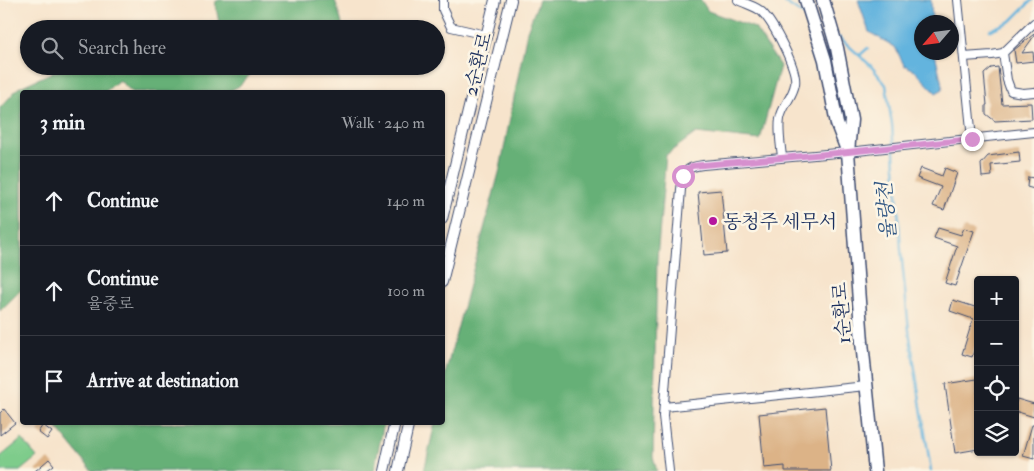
<!DOCTYPE html>
<html lang="en">
<head>
<meta charset="utf-8">
<style>
	:root { --surface:#171b24; --page:#242831; --text:#f1f3f6; --muted:#9ea1a6; --line:#363941 }
	body { margin:0; font-family:"IM FELL Double Pica","Noto Serif KR",serif; background:var(--page); color:var(--text) }
	.controls { position:absolute; right:15px; bottom:15px; display:grid; overflow:hidden; border-radius:5px; box-shadow:0 1px 4px #0004 }
	.controls button { width:45px; height:45px; display:grid; place-items:center; padding:0; border:0; border-bottom:1px solid var(--line); background:var(--surface); color:var(--text); font:25px sans-serif }
	.compass { position:absolute; left:914px; top:15px; width:45px; height:45px; border-radius:50%; background:var(--surface); box-shadow:0 1px 4px #0004; rotate:242deg }
	.stop { position:absolute; width:15px; height:15px; margin:-11px; border:4px solid #d690ce; border-radius:50%; background:#fff }
	.stop.end { background:#d690ce; border-color:#fff; box-shadow:0 1px 5px #0008 }
	.list { margin:0; padding:0; list-style:none }
	h2 { display:flex; justify-content:space-between; align-items:center; height:65px; margin:0; padding:0 20px; font-size:21px }
	h2 small { font-size:16px; font-weight:400; color:var(--muted) }
	.list li { display:grid; grid-template-columns:32px 1fr auto; gap:15px; align-items:center; box-sizing:border-box; height:90px; padding:0 20px; border-top:1px solid var(--line) }
	.list b { display:block; font-size:19px; white-space:nowrap }
	.list p { margin:0; font-size:16px; white-space:nowrap; color:var(--muted) }
	.list em { font-size:16px; font-style:normal; color:var(--muted) }
	.icon { flex:none; width:28px; height:28px; fill:none; stroke:currentColor; stroke-width:2; stroke-linecap:round; stroke-linejoin:round }
	.map { position:relative; flex:none; width:1034px; height:471px; overflow:hidden }
	.search { position:absolute; background:var(--surface); box-shadow:0 1px 4px #0004; left:20px; top:20px; width:425px; height:55px; display:flex; align-items:center; gap:12px; box-sizing:border-box; padding:0 18px; border-radius:28px; color:var(--muted); font-size:19px }
	.panel { position:absolute; background:var(--surface); box-shadow:0 1px 4px #0004; left:20px; top:90px; width:425px; height:335px; border-radius:5px }
	.map>svg:first-child { display:block }
	.green { fill:#7ecc8b; stroke:#4c7e74 }
	.forest { fill:#66b077; stroke:#40706a }
	.water { fill:#63b4de; stroke:#3f729e }
	.lines { fill:none; stroke-linecap:round; stroke-linejoin:round }
	.stream { stroke:#63b4de; stroke-width:2.5 }
	.building { fill:#dcb387 }
	.minor-casing { stroke:#3c4a6e; stroke-width:10 }
	.tertiary-casing { stroke:#3c4a6e; stroke-width:12 }
	.primary-casing { stroke:#3c4a6e; stroke-width:15 }
	.minor { stroke:#fff; stroke-width:8 }
	.tertiary { stroke:#fff; stroke-width:10 }
	.primary { stroke:#fff; stroke-width:12 }
	.route { stroke:#d690ce; stroke-width:6 }
	.poi-dot { fill:#b5179e; stroke:#fcf5e5; stroke-width:2 }
	.labels { text-anchor:middle; stroke-width:5; stroke-linejoin:round; paint-order:stroke }
	.street-label { font-size:19px; fill:#1b2f5e; stroke:#fcf5e5 }
	.poi-label { font-size:19px; fill:#1b2f5e; stroke:#fcf5e5; text-anchor:start }
	.water-label { font-size:20px; font-style:italic; fill:#315784; stroke:#fcf5e5 }
</style>
</head>
<body>
<div class="map">
<svg width="1034" height="471" viewBox="0 0 1034 471">
	<rect width="100%" height="100%" fill="#fcf5e5"/>
	<filter id="ink" filterUnits="userSpaceOnUse"><feTurbulence type="fractalNoise" baseFrequency=".02" numOctaves="2"/><feDisplacementMap in="SourceGraphic" scale="10" xChannelSelector="R" yChannelSelector="G"/><feConvolveMatrix kernelMatrix="1 2 1 2 8 2 1 2 1" color-interpolation-filters="sRGB"/></filter>
	<filter id="wash" filterUnits="userSpaceOnUse"><feTurbulence type="fractalNoise" baseFrequency=".0096" numOctaves="4" result="noise"/><feDisplacementMap in="SourceGraphic" scale="20" xChannelSelector="R" yChannelSelector="G"/><feGaussianBlur stdDeviation="1.12" result="paint"/><feColorMatrix in="noise" values="0 0 0 0 0 0 0 0 0 0 0 0 0 0 0 0 0 1.4 0 .05"/><feComposite in="paint" operator="in"/></filter>
	<g filter="url(#wash)">
		<rect width="100%" height="100%" fill="#f7e4cc"/>
		<path class="green" d="M22,439L37,457L20,471H0V457Z"/>
		<path class="forest" d="M219,0H335L343,27L341,29H214L219,23L215,2Z
			M539,0H701L708,11L755,28L780,66L760,140L696,133L666,155L657,259L653,457L657,471H424L435,423L442,422L443,388L446,371L500,169L527,31Z
			M80,66H261L257,68L239,86L228,92H132L119,80L105,92H22V289L0,311V108L18,88L53,72Z
			M53,423H384L374,471H92Z"/>
		<path class="water" d="M858,0H931L932,22H922V52L935,53L943,89L936,93L915,71L904,65L895,47L869,32Z"/>
		<g class="lines">
			<path class="stream" d="M781,0L807,17
				M990,30L1011,21L1032,0
				M839,37L871,66L886,85L892,125L901,250L909,331L931,471
				M860,55L868,48"/>
		</g>
		<g id="blocks">
			<path class="building" d="M1034,34V36L1022,53L1033,52L1034,61L1016,63L1014,50Z
				M998,67L1002,104L1031,103L1032,119L995,121L986,114V105H987L984,74L991,68Z
				M1019,152L1020,162L991,165L992,176L982,177L981,164L988,156Z
				M921,168L942,176L945,168L957,173L944,210L933,206L941,187L917,178Z
				M1028,177L1034,178V189L1027,187Z
				M721,190L727,253L704,255L698,192Z
				M938,228L961,235L964,228L974,231L955,286L945,283L957,246L934,238Z
				M953,300L978,308V338L972,357L962,354L973,319L950,311Z
				M977,379L978,449L955,453L945,384Z
				M1017,399L1034,404V417L1015,411V405Z
				M825,407L831,471H785V466L764,468L759,414Z
				M4,409L15,423L0,435V413Z
				M43,425L52,432L47,439L38,432Z
				M1032,425H1034V459L1023,456Z
				M49,459L54,465L46,471H35Z"/>
		</g>
	</g>
	<g filter="url(#ink)">
		<use href="#blocks" fill-opacity="0" stroke="#3c4a6e" stroke-width="1"/>
		<g class="lines">
			<defs>
				<path id="minor" d="M443,0V10L451,27L486,35
					M738,0C745,4 756,6 762,12C773,23 798,69 795,84C793,97 782,106 780,119C778,131 781,145 782,158
					M958,0L972,139
					M1003,53L1007,80L1011,91L1023,93L1034,92
					M1003,53L1034,23
					M964,57L992,55L1003,53
					M664,407L866,386
					M669,471L663,416L681,189C683,172 685,167 703,165L848,152L1034,132"/>
				<path id="tertiary" d="M442,219L495,0
					M442,282L511,0
					M384,471L395,422
					M398,471L409,422"/>
				<path id="primary" d="M806,0L825,60L837,124L847,150
					M823,0L837,48L851,120L848,152L862,342L875,471"/>
			</defs>
			<use href="#minor" class="minor-casing"/>
			<use href="#tertiary" class="tertiary-casing"/>
			<use href="#primary" class="primary-casing"/>
			<use href="#minor" class="minor"/>
			<use href="#tertiary" class="tertiary"/>
			<use href="#primary" class="primary"/>
		</g>
	</g>
	<g class="lines" filter="url(#ink)">
		<path class="route" d="M683,176L688,169L692,166L848,152L972,139"/>
	</g>
	<circle class="poi-dot" cx="713" cy="221" r="5"/>
	<g class="labels">
		<g class="street-label">
			<text transform="translate(477 64) rotate(-76)" y="7">2순환로</text>
			<text transform="translate(841 313) rotate(-94)" y="7">1순환로</text>
		</g>
		<g class="poi-label">
			<text x="723" y="228">동청주 세무서</text>
		</g>
		<g class="water-label">
			<text transform="translate(886 211) rotate(-95)" y="7">율량천</text>
		</g>
	</g>
</svg>
<div class="controls">
<button>+</button>
<button>−</button>
<button><svg class="icon" aria-label="locate" viewBox="0 0 24 24"><circle cx="12" cy="12" r="6"/><path d="M12 2v4M12 18v4M2 12h4M18 12h4"/></svg></button>
<button><svg class="icon" aria-label="layers" viewBox="0 0 24 24"><path d="M12 4l9 5-9 5-9-5zM3 14l9 5 9-5"/></svg></button>
</div>
<svg class="compass" viewBox="-18 -18 36 36"><path d="M0-13l5 13h-10z" fill="#e53935"/><path d="M0 13l5-13h-10z" fill="#9ea1a6"/></svg>
<div class="stop" style="left:683px;top:176px"></div>
<div class="stop end" style="left:972px;top:139px"></div>
<div class="search"><svg class="icon" aria-label="search" viewBox="0 0 24 24"><circle cx="10" cy="10" r="6"/><path d="M15 15l6 6"/></svg>Search here</div>
<section class="panel">
<h2>3 min<small>Walk · 240 m</small></h2>
<ul class="list">
<li><svg class="icon" aria-label="ahead" viewBox="0 0 24 24"><path d="M12 20V5M6 11l6-6 6 6"/></svg><div><b>Continue</b></div><em>140 m</em></li>
<li><svg class="icon" aria-label="ahead" viewBox="0 0 24 24"><path d="M12 20V5M6 11l6-6 6 6"/></svg><div><b>Continue</b><p>율중로</p></div><em>100 m</em></li>
<li><svg class="icon" aria-label="arrive" viewBox="0 0 24 24"><path d="M6 21V4h12l-3 4 3 4H6"/></svg><div><b>Arrive at destination</b></div></li>
</ul>
</section>
</div>
</body>
</html>
